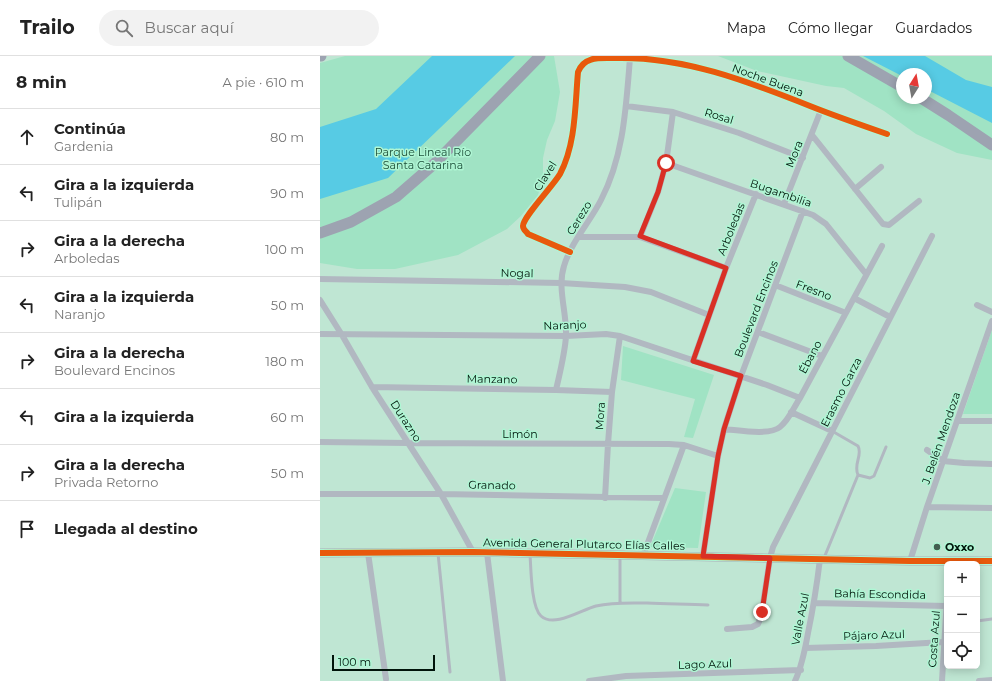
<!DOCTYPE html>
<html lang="es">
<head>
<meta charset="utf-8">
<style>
	:root { --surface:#fff; --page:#f2f2f2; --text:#222; --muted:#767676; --line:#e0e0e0 }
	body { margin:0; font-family:Montserrat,sans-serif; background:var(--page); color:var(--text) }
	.controls { position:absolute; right:12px; bottom:12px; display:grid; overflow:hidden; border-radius:6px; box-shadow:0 2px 10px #0003 }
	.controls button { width:36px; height:36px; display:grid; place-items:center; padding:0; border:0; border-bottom:1px solid var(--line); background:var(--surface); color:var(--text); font:20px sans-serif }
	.compass { position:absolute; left:576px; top:12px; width:36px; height:36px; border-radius:50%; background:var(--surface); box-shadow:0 2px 10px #0003; rotate:11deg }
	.scale { position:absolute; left:12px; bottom:10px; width:103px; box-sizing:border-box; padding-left:4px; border:2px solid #00140a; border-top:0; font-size:11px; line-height:14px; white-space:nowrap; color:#00140a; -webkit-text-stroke:3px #aff6d4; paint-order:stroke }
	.stop { position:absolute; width:12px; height:12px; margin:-9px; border:3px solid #d93025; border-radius:50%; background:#fff }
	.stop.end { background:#d93025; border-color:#fff; box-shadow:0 1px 4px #0008 }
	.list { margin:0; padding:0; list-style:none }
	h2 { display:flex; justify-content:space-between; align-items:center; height:52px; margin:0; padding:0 16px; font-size:17px }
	h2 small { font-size:13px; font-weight:400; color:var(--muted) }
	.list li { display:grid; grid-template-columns:26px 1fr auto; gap:12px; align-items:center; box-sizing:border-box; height:56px; padding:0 16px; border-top:1px solid var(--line) }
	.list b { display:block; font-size:15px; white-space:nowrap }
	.list p { margin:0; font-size:13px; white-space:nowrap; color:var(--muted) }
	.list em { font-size:13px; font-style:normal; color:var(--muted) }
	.icon { flex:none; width:22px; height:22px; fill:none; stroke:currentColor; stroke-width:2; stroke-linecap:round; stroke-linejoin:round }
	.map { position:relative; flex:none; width:672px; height:625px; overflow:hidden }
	header { display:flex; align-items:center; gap:24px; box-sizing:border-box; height:56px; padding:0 20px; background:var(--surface); border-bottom:1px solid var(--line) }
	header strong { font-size:19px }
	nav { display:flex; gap:22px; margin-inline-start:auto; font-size:14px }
	.search { width:280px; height:36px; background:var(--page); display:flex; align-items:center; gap:10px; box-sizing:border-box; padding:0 14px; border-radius:22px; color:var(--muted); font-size:15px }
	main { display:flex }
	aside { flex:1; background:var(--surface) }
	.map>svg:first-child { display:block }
	.green { fill:#a0e3c4; fill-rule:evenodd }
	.water { fill:#57cbe4 }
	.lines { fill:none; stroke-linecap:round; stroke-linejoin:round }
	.lane { stroke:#b1b8c1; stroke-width:3 }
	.street { stroke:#b1b8c1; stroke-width:6 }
	.secondary { stroke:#a9afba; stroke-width:9 }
	.highway { stroke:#9da3b1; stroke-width:11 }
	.cycleway-casing { stroke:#aff6d4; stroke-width:8 }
	.cycleway { stroke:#e8590c; stroke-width:6 }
	.route { stroke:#d93025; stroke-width:5 }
	.poi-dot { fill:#435e50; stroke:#aff6d4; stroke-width:1.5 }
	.labels { text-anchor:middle; stroke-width:3; stroke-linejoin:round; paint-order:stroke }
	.street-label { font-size:11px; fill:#00140a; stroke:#aff6d4 }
	.park-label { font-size:11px; fill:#1d4f3a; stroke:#aff6d4 }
	.poi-label { font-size:11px; font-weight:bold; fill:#00140a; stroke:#aff6d4; text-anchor:start }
</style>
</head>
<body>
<header>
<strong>Trailo</strong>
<div class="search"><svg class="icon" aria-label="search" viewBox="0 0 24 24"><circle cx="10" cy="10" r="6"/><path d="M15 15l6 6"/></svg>Buscar aquí</div>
<nav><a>Mapa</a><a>Cómo llegar</a><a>Guardados</a></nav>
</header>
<main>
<aside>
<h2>8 min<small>A pie · 610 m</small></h2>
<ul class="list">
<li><svg class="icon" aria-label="ahead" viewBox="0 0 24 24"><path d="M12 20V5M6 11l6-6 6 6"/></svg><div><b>Continúa</b><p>Gardenia</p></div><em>80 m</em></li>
<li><svg class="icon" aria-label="left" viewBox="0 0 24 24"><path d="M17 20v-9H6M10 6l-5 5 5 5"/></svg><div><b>Gira a la izquierda</b><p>Tulipán</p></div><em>90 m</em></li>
<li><svg class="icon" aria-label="right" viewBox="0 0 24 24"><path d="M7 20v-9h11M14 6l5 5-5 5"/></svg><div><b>Gira a la derecha</b><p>Arboledas</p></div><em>100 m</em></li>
<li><svg class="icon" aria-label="left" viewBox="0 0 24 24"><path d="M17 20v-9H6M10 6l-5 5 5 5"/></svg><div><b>Gira a la izquierda</b><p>Naranjo</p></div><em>50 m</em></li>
<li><svg class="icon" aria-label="right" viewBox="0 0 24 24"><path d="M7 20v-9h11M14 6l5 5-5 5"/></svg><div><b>Gira a la derecha</b><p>Boulevard Encinos</p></div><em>180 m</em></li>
<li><svg class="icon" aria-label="left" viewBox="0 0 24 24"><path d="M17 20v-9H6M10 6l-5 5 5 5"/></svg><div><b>Gira a la izquierda</b></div><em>60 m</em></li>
<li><svg class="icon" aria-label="right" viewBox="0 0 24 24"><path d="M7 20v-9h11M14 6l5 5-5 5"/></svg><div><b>Gira a la derecha</b><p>Privada Retorno</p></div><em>50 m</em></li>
<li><svg class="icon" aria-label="arrive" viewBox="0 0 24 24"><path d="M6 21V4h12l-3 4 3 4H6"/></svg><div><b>Llegada al destino</b></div></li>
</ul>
</aside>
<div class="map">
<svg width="672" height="625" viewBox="0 0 672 625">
	<rect width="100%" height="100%" fill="#bfe6d3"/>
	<path class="green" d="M25,0H234L240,36L235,65L227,84L223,102V121L218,139L201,160L187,173L138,199L75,213H37L0,207V7Z
		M398,0H672V104L637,97L596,78L564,55L524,32L506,30L437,15ZM582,18H606V42H582Z
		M672,274V358H643Z
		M303,290L394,319L373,382L364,381L375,343L301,324Z
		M355,432L386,436L378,492L330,491Z"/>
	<path class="water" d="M112,0H195L68,122L0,143V71L56,53Z
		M543,0H605L646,24L672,31V67L606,33V18H582V20Z"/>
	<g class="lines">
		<path class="lane" d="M512,375L538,390C543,399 533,408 538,419L550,422L554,420L566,391
			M118,497L130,616
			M210,498C211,512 211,551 221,560C234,572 261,554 276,550C293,546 310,547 327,547C348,548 368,548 388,549
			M300,501V547
			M504,502L538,419
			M657,565L672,563"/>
		<path class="street" d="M306,50L353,56L419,77L483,102
			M492,79L563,168L569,169L599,145
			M346,107L493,159L506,168L546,218
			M535,133L561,111
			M464,148L501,54
			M259,181H320L406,212
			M320,181L338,136L346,107L353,56
			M250,196L208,178C206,175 203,174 203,170C203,161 233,130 240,118C256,88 255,49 258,16C264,0 280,2 294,2C363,0 427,25 490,50C515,60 541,69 567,78
			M0,223L241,227L305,231L331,236L389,259
			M455,229L526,257
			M534,242L570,261
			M0,244L22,279L52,331L121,438L153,496
			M657,249L672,256
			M438,276L502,300
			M0,278L246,280L286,278L300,280L447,329L480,342
			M373,305L406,212L436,138
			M52,331L236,334L292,336
			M236,334C240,316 245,297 246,280C247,257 237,232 244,210C251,186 270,166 281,144C304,100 306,50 310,2
			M471,356L512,375
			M637,365H672
			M404,373C418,374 449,380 460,371C469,364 474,351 480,342L562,190
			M0,386L88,387L349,388L364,389L398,400
			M607,394L623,405L644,407L672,408
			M0,438H121L344,442
			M285,442L288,388L292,336L300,280
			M607,451L672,452
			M48,497L66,623
			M167,497L183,625
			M323,500L364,389
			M383,500L398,400L404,373L421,320L483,155
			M590,505L607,451L672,265
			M494,547L626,550
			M407,573L432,571L438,568L441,561L450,502L453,491L612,180
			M485,592L556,590L623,586
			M269,625L306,620L481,614
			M475,625C482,610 485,594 488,577C493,553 497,528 500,503
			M622,625L627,542
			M659,625L672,624"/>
		<path class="secondary" d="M0,497L153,496L590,505H672"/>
		<path class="highway" d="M0,0H1
			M528,0L582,31
			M601,42L628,59L672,89
			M0,177L31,166L76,141L114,108L220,0"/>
		<defs>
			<path id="cycleway" d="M250,196L208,178C206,175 203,174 203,170C203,161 233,130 240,118C256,88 255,49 258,16C264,0 280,2 294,2C363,0 427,25 490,50C515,60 541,69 567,78
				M0,497L153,496L590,505H672"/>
		</defs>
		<use href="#cycleway" class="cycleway-casing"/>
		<use href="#cycleway" class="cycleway"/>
	</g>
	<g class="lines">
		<path class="route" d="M346,107L338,136L320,180L406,212L373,305L421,320L404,373L398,400L383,500L450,502L442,556"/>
	</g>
	<circle class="poi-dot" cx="617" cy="491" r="4"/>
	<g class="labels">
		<g class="street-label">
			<text transform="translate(448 24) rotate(20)" y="4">Noche Buena</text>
			<text transform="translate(399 60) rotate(17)" y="4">Rosal</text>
			<text transform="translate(474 98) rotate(-68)" y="4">Mora</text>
			<text transform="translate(225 120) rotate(-58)" y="4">Clavel</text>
			<text transform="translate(461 137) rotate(19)" y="4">Bugambilia</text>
			<text transform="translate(259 162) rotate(-59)" y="4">Cerezo</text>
			<text transform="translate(411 173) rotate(-68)" y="4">Arboledas</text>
			<text transform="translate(197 217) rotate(1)" y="4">Nogal</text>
			<text transform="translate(494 234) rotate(21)" y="4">Fresno</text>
			<text transform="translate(436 253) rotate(-69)" y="4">Boulevard Encinos</text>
			<text transform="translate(245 269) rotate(-2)" y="4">Naranjo</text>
			<text transform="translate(490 301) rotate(-62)" y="4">Ébano</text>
			<text transform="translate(172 323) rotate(1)" y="4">Manzano</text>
			<text transform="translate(521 336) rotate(-63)" y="4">Erasmo Garza</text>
			<text transform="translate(280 360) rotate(-86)" y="4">Mora</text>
			<text transform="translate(86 365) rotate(57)" y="4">Durazno</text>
			<text x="200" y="382">Limón</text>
			<text transform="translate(621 382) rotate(-71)" y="4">J. Belén Mendoza</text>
			<text transform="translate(172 429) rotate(1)" y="4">Granado</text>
			<text transform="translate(264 488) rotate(1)" y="4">Avenida General Plutarco Elías Calles</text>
			<text transform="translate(560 538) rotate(1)" y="4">Bahía Escondida</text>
			<text transform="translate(480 563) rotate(-79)" y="4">Valle Azul</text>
			<text transform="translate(554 579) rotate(-2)" y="4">Pájaro Azul</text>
			<text transform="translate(614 583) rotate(-86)" y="4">Costa Azul</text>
			<text transform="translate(385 608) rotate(-2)" y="4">Lago Azul</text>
		</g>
		<g class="park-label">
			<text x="103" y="100">Parque Lineal Río<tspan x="103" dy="13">Santa Catarina</tspan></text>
		</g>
		<g class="poi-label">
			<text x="625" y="495">Oxxo</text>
		</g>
	</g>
</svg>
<div class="controls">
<button>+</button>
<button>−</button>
<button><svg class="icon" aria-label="locate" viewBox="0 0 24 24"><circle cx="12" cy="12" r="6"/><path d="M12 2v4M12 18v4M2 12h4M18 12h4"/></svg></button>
</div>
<svg class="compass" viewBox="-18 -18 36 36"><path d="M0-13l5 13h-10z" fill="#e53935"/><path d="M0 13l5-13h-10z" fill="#767676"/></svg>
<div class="scale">100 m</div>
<div class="stop" style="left:346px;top:107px"></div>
<div class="stop end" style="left:442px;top:556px"></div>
</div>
</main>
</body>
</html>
